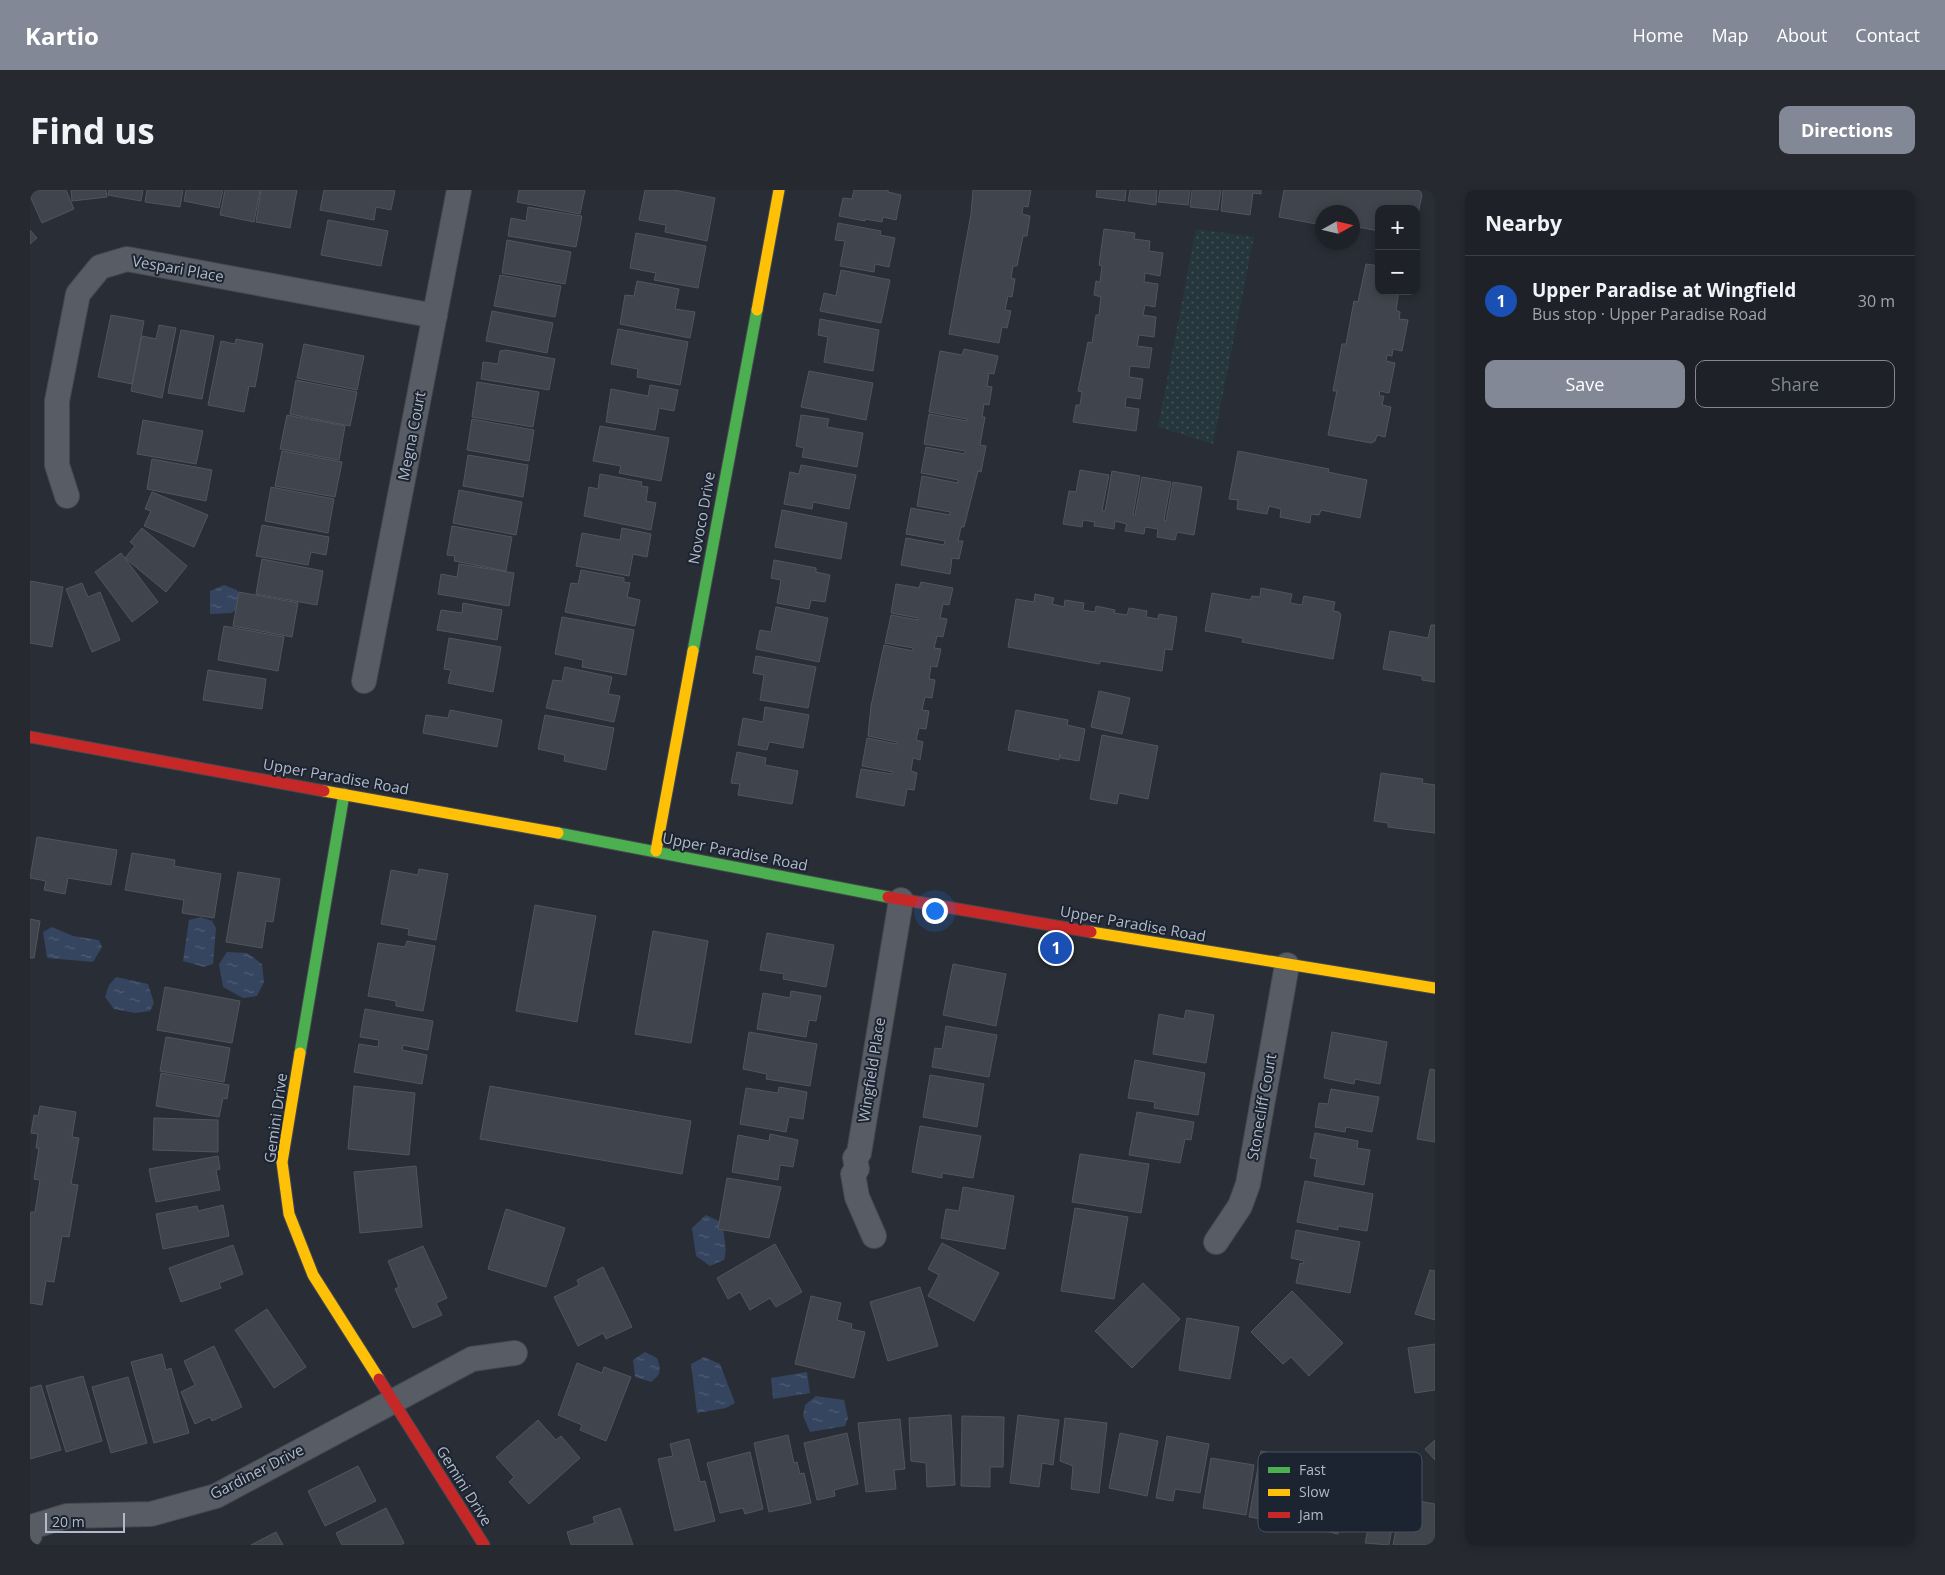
<!DOCTYPE html>
<html lang="en">
<head>
<meta charset="utf-8">
<style>
	:root { --surface:#1e2228; --page:#262a30; --text:#f1f3f6; --muted:#a1a4a8; --line:#3c3f45; --accent:#828895 }
	body { margin:0; font-family:"Open Sans",sans-serif; background:var(--page); color:var(--text) }
	.controls { position:absolute; right:15px; top:15px; display:grid; overflow:hidden; border-radius:10px; box-shadow:0 2px 8px #0003 }
	.controls button { width:45px; height:45px; display:grid; place-items:center; padding:0; border:0; border-bottom:1px solid var(--line); background:var(--surface); color:var(--text); font:25px sans-serif }
	.compass { position:absolute; left:1285px; top:15px; width:45px; height:45px; border-radius:50%; background:var(--surface); box-shadow:0 2px 8px #0003; rotate:82deg }
	.scale { position:absolute; left:15px; bottom:12px; width:80px; box-sizing:border-box; padding-left:5px; border:2px solid #b2b9c8; border-top:0; font-size:14px; line-height:18px; white-space:nowrap; color:#b2b9c8; -webkit-text-stroke:4px #1c2431; paint-order:stroke }
	.you { position:absolute; left:904px; top:720px; width:18px; height:18px; margin:-12px; border:4px solid #fff; border-radius:50%; background:#1a73e8; box-shadow:0 0 0 8px #1a73e833 }
	.badge { display:grid; place-items:center; width:32px; height:32px; border-radius:50%; background:var(--accent); color:#fff; font-size:16px; font-weight:700 }
	.pin { position:absolute; translate:-50% -50%; border:2px solid #fff; box-shadow:0 1px 5px #0006 }
	.list { margin:0; padding:0; list-style:none }
	h2 { display:flex; justify-content:space-between; align-items:center; height:65px; margin:0; padding:0 20px; font-size:21px }
	h2 small { font-size:16px; font-weight:400; color:var(--muted) }
	.list li { display:grid; grid-template-columns:32px 1fr auto; gap:15px; align-items:center; box-sizing:border-box; height:90px; padding:0 20px; border-top:1px solid var(--line) }
	.list b { display:block; font-size:19px; white-space:nowrap }
	.list p { margin:0; font-size:16px; white-space:nowrap; color:var(--muted) }
	.list em { font-size:16px; font-style:normal; color:var(--muted) }
	.actions { display:flex; gap:10px; padding:15px 20px }
	.actions a { flex:1; padding:11px 0; border:1px solid var(--accent); border-radius:10px; text-align:center; font-size:18px; color:var(--accent) }
	.actions .main { background:var(--accent); color:#fff }
	.map { position:relative; flex:none; width:1405px; height:1355px; overflow:hidden; border-radius:10px }
	header { display:flex; align-items:center; gap:30px; box-sizing:border-box; height:70px; padding:0 25px; background:var(--accent); color:#fff }
	header strong { font-size:24px }
	nav { display:flex; gap:28px; margin-inline-start:auto; font-size:18px }
	.intro { display:flex; align-items:center; justify-content:space-between; box-sizing:border-box; height:120px; padding:0 30px }
	h1 { margin:0; font-size:35px }
	.button { padding:12px 22px; border-radius:10px; background:var(--accent); color:#fff; font-size:18px; font-weight:700 }
	main { display:flex; gap:30px; padding:0 30px }
	aside { flex:1; background:var(--surface); border-radius:10px; box-shadow:0 2px 8px #0003 }
	.map>svg:first-child { display:block }
	.grass { fill:url(#grass-dots) }
	.water { fill:url(#water-ripples) }
	.building { fill:#40444c; stroke:#50555e }
	.lines { fill:none; stroke-linecap:round; stroke-linejoin:round }
	.street-casing { stroke:#44484f; stroke-width:26 }
	.fast-casing { stroke:#44484f; stroke-width:13 }
	.slow-casing { stroke:#44484f; stroke-width:13 }
	.jam-casing { stroke:#44484f; stroke-width:13 }
	.street { stroke:#585c65; stroke-width:24 }
	.fast { stroke:#4caf50; stroke-width:11 }
	.slow { stroke:#ffc107; stroke-width:11 }
	.jam { stroke:#c62828; stroke-width:11 }
	.labels { text-anchor:middle; stroke-width:4; stroke-linejoin:round; paint-order:stroke }
	.street-label { font-size:15px; fill:#b2b9c8; stroke:#1c2431 }
	.key { fill:#1c2431; stroke:#49515e; stroke-width:1 }
	.key-label { font-size:14px; fill:#b2b9c8 }
</style>
</head>
<body>
<header>
<strong>Kartio</strong>
<nav><a>Home</a><a>Map</a><a>About</a><a>Contact</a></nav>
</header>
<div class="intro"><h1>Find us</h1><a class="button">Directions</a></div>
<main>
<div class="map">
<svg width="1405" height="1355" viewBox="0 0 1405 1355">
	<defs>
		<pattern id="grass-dots" width="8" height="8" patternUnits="userSpaceOnUse" patternTransform="scale(1.25)"><rect width="8" height="8" fill="#25373c"/><path d="M2 2h.1M6 6h.1" fill="none" stroke="#425257" stroke-width="1.8" stroke-linecap="round"/></pattern>
		<pattern id="water-ripples" width="26" height="14" patternUnits="userSpaceOnUse" patternTransform="scale(1.25)"><rect width="26" height="14" fill="#354560"/><path d="M2 4q2-2 4 0t4 0M15 11q2-2 4 0t4 0" fill="none" stroke="#505e75"/></pattern>
	</defs>
	<rect width="100%" height="100%" fill="#282d36"/>
	<path class="grass" d="M1166,39L1224,47L1183,254L1128,237Z"/>
	<path class="water" d="M194,395L207,400L211,408L209,419L201,423L180,424V401Z
		M171,727L182,731L186,738L183,774L174,777L153,771L159,730Z
		M22,737L43,746L69,750L72,757L63,772L17,768L13,742Z
		M197,762L217,763L232,774L234,792L227,806L213,808L193,797L189,774Z
		M86,787L118,794L124,813L120,821L105,823L84,819L75,807L79,795Z
		M676,1025L693,1033C693,1047 698,1058 694,1070L680,1076L666,1066L662,1038Z
		M615,1162L627,1168C631,1180 632,1184 621,1192L605,1187L603,1170Z
		M674,1167L690,1174L705,1213L696,1218L667,1223L661,1174Z
		M777,1182L780,1203L743,1209L741,1188Z
		M786,1206L814,1210L818,1228L815,1236L780,1242L773,1226L775,1215Z"/>
	<path class="building" d="M0,0H36L44,19L12,33L0,6Z
		M41,0H76L77,7L42,11Z
		M79,0H113L111,11L78,5Z
		M117,0H153L150,17L115,12Z
		M156,0H193L189,18L154,11Z
		M195,0H230L224,32L190,25Z
		M231,0H267L260,38L226,32Z
		M294,0H359L365,1L361,20L346,17L344,30L290,20Z
		M489,0H555L550,24L487,12Z
		M615,0H644L685,8L677,51L635,42L636,35L609,30Z
		M824,0H858V2L871,5L866,30L853,27L852,32L835,29V31L809,26L813,8L822,9Z
		M943,0H1001L998,17L993,16L992,24L1000,26L997,46H993L987,76H983L981,88L985,89L982,107L978,106L975,120L981,121L977,138L972,137L969,153L919,144L941,24Z
		M1067,0H1096L1095,11L1066,7Z
		M1100,0H1127L1126,15L1098,11Z
		M1130,0H1160L1158,15L1128,12Z
		M1162,0H1191L1188,20L1160,17Z
		M1193,0H1231V4L1223,3L1220,25L1191,21Z
		M1254,0H1384L1390,1L1392,5L1386,33V19H1349V41L1322,36V22H1292V35L1249,27Z
		M498,17L552,26L546,57L478,46L481,28L496,31Z
		M298,30L358,41L351,76L291,65Z
		M808,33L851,41L850,45L865,48L859,77L845,74L844,82L810,76L815,51L805,50Z
		M1074,39L1105,43L1104,49L1120,51L1119,61L1133,63L1130,86L1115,83L1114,92L1128,94L1125,117L1115,115L1113,125L1126,127L1124,147L1109,145L1107,156L1122,158L1119,178L1100,176L1099,187L1113,189L1110,209L1096,207L1095,217L1109,219L1106,241L1043,232L1046,215H1050L1052,202L1048,201L1058,152L1062,153L1066,125H1069L1071,107L1064,105L1066,91L1070,92L1072,76L1069,75Z
		M0,40L7,48L0,54Z
		M606,43L676,56L668,98L624,90L626,83L600,78Z
		M477,50L541,62L535,94L472,83Z
		M1336,74L1349,76V101H1369L1366,120L1370,122L1369,129L1378,130L1372,161L1363,159L1362,166L1357,165L1356,171L1365,173L1359,203L1350,201L1349,206H1354L1352,215L1361,217L1355,247L1347,245L1345,251L1341,253L1298,245L1307,201H1303L1312,154H1316L1324,111L1328,112Z
		M811,80L860,90L851,133L790,121L794,103L806,106Z
		M470,85L531,96L525,127L464,116Z
		M607,91L649,99L645,119L665,122L660,148L590,134L595,105L604,106Z
		M462,121L523,133L517,163L456,151Z
		M81,125L114,131L102,194L68,187Z
		M790,129L849,140L843,181L794,172L798,147L788,145Z
		M129,135L146,138L132,208L101,201L112,146L126,149Z
		M588,139L658,152L650,195L607,187L608,179L581,174Z
		M151,140L184,146L172,209L138,203Z
		M206,149L233,154L225,197L219,196L214,222L178,215L191,151L205,154Z
		M274,154L334,166L327,200L267,188Z
		M934,159L968,166L964,184L959,183L957,196L962,197L959,215L954,214L952,227H955L950,255L956,256L951,282L948,281L934,337H931L928,351H933L929,369L922,368L920,384L871,375L876,348L914,355L915,351L876,344L881,318L920,325V322L887,316L892,286L928,293V290L891,283L896,257L935,264V261L894,254L899,224L937,231V229L899,222L910,161L932,165Z
		M476,160L525,169L519,200L451,189L453,172L468,174L470,161Z
		M779,181L843,193L836,230L771,217Z
		M266,190L327,202L320,236L260,224Z
		M447,192L509,202L503,237L442,227Z
		M620,195L648,200L644,221L629,218L625,240L576,232L581,199L618,206Z
		M257,225L315,236L309,270L250,259Z
		M771,225L799,229L797,237L833,243L827,277L772,267L774,258L766,256Z
		M442,229L504,240L499,271L437,260Z
		M113,230L173,241L166,274L107,264Z
		M570,236L639,248L631,291L589,283L591,276L563,271Z
		M252,261L312,272L305,307L245,296Z
		M1208,261L1299,279L1298,282L1337,290L1330,328L1291,320L1289,325L1281,324L1280,333L1250,327L1251,319L1239,316L1237,324L1207,319L1208,310L1199,309Z
		M438,265L498,275L493,307L433,296Z
		M122,269L182,280L176,311L117,299Z
		M771,275L826,285L819,319L783,312L782,319L754,314L760,282L769,284Z
		M1050,280L1079,285L1072,321H1075L1082,281L1110,286L1103,325H1105L1112,287L1141,292L1134,330L1136,331L1143,292L1172,297L1164,345L1147,342L1145,350L1127,347L1128,339L1115,337L1114,344L1095,341L1097,334L1085,331L1084,339L1064,336L1065,332L1053,330L1052,337L1033,334L1039,301L1046,302Z
		M570,284L612,292L611,296L618,297L616,311L626,313L621,340L554,326L559,297L568,299Z
		M241,297L304,309L298,343L235,331Z
		M429,300L492,312L486,345L423,333Z
		M122,302L178,325L164,357L114,336L121,321L115,319Z
		M752,320L817,333L811,369L745,357Z
		M232,335L299,347L296,365L281,362L278,375L226,366Z
		M422,336L482,347L476,381L424,371L425,366L417,365Z
		M112,338L157,376L136,402L95,368L105,356L100,352Z
		M592,338L621,344L617,367L603,364L599,386L546,376L552,343L590,350Z
		M91,363L128,412L102,432L65,382Z
		M232,369L293,381L287,415L226,404Z
		M744,370L786,378V382L800,385L795,412L781,410L779,419L747,413L751,390L741,388Z
		M429,374L484,383L479,416L408,404L411,384L427,387Z
		M551,380L594,388V392L600,393L597,407L610,410L605,436L535,422L541,393L548,394Z
		M0,391L33,397L22,457L0,453Z
		M891,392L923,398L919,415L913,414L910,428L917,429L913,447L907,446L904,458L911,459L907,477L901,476L899,489L905,490L902,508L895,507L892,520L899,521L896,539L889,538L886,550L893,552L890,570L883,568L881,581L887,583L884,600L877,599L874,616L826,607L831,579L862,584L863,582L832,576L837,548L867,554V552L838,546L841,516L854,455L883,461V458L855,453L861,425L888,430V428L861,423L866,394L889,398Z
		M52,393L58,407L70,402L90,450L62,462L36,399Z
		M1231,398L1262,404L1260,413L1272,415L1274,406L1305,412L1303,421L1309,422L1311,425L1303,469L1212,452L1213,448L1175,441L1182,403L1220,410L1222,406L1230,407Z
		M209,402L268,413L262,447L203,436Z
		M1005,404L1024,408L1022,414L1034,417L1035,410L1054,413L1053,420L1065,422L1066,416L1085,420L1084,423L1097,425L1099,418L1117,421L1116,427L1128,429L1129,424L1147,427L1142,460L1135,459L1132,481L1071,471L1069,474L978,457L986,409L1004,412Z
		M433,413L472,420L467,450L407,440L411,420L432,423Z
		M746,417L798,428L789,472L726,459L730,440L741,442Z
		M532,427L604,440L596,485L552,477L553,470L525,464Z
		M1401,435H1405V492L1392,490V486L1353,479L1360,441L1398,448Z
		M194,436L254,447L248,481L188,470Z
		M419,448L471,457L463,502L418,493L421,480L414,479Z
		M726,466L786,477L778,518L730,510L734,485L723,483Z
		M535,477L582,487L578,504L590,506L584,532L516,518L523,490L532,491Z
		M178,480L236,489L232,519L173,510Z
		M1069,501L1100,508L1092,544L1061,537Z
		M735,517L779,525L773,558L739,552L737,560L708,555L713,528L733,532Z
		M420,520L472,530L467,557L393,543L396,525L418,528Z
		M986,520L1038,530L1037,535L1055,539L1049,571L1031,568L1030,564L1029,570L978,560Z
		M515,525L584,538L576,580L534,571L535,565L508,559Z
		M1072,545L1128,556L1118,609L1089,603L1087,614L1060,609Z
		M707,562L736,568L735,575L768,581L762,614L708,605L710,594L701,593Z
		M1351,583L1393,589L1392,593L1405,595V643L1358,637V633L1344,631Z
		M7,647L87,660L81,695L38,688L35,704L14,700L16,691L0,688Z
		M102,663L145,670L144,676L191,684L184,728L152,723L154,710L95,700Z
		M389,679L418,684L406,750L378,745L379,739L351,734L361,680L388,685Z
		M208,682L250,689L243,732L236,731L232,758L196,752Z
		M505,715L566,726L547,832L486,821Z
		M0,729L10,731L4,768H0Z
		M623,741L678,751L661,853L605,844Z
		M737,743L804,755L796,797L753,789L754,784L730,780Z
		M377,751L405,756L393,821L366,816V811L338,806L348,753L375,757Z
		M923,774L976,784L966,836L913,825Z
		M135,797L210,811L202,853L127,840Z
		M761,801L791,806L786,831L779,830L776,847L727,839L733,803L760,808Z
		M335,819L403,831L398,860L373,855L372,860L397,865L392,894L324,882L329,854L348,857L349,850L330,847Z
		M1156,820L1184,825L1176,873L1123,864L1129,824L1154,829Z
		M916,836L967,845L959,887L902,877L905,858L912,859Z
		M719,842L787,854L780,896L736,889L737,884L713,879Z
		M1302,842L1357,852L1350,894L1325,889L1324,894L1294,888Z
		M136,847L200,858L194,892L130,881Z
		M1105,870L1175,883L1168,925L1124,918L1125,912L1098,908Z
		M1400,879L1405,880V952L1387,949Z
		M131,883L199,895L197,909L193,908L189,927L126,916Z
		M900,885L954,894L947,937L893,927Z
		M324,896L385,903L379,965L318,959Z
		M460,896L661,931L652,984L450,949Z
		M749,897L777,902L773,929L759,927L756,942L710,934L716,898L748,903Z
		M1301,899L1349,907L1342,942L1316,937L1315,942L1285,937L1289,913L1298,914Z
		M10,916L46,922L42,947L49,948L41,994L48,995L39,1047L32,1046L24,1092L16,1091L12,1115L0,1113V1026L1,1022H5L10,990L4,989L9,958H6L8,944L1,943L4,925L8,926Z
		M1107,922L1164,932L1161,950L1155,949L1150,973L1099,965Z
		M124,928L188,930V962L123,960Z
		M890,936L951,946L943,988L912,983V988L882,982Z
		M1285,943L1328,951L1327,958L1340,960L1334,995L1284,986L1287,969L1280,968Z
		M740,944L768,950L763,977L750,975L748,990L702,982L708,945L739,951Z
		M1050,964L1119,974L1111,1023L1042,1012Z
		M188,966L190,979L186,980L190,1000L126,1012L119,979Z
		M386,976L392,1037L330,1043L324,982Z
		M697,988L751,997L739,1048L688,1039Z
		M1275,991L1343,1004L1337,1041L1308,1036V1040L1267,1032Z
		M933,997L984,1006L975,1059L911,1048L916,1019L929,1021Z
		M193,1015L199,1046L133,1059L126,1024L167,1016L168,1021Z
		M1045,1018L1098,1027L1084,1109L1031,1101Z
		M476,1019L535,1038L516,1097L458,1079Z
		M1266,1040L1330,1052L1320,1103L1266,1093L1270,1073L1273,1074L1274,1071L1261,1068Z
		M912,1053L969,1083L944,1131L898,1106L909,1085L898,1079Z
		M745,1054L772,1102L746,1117L740,1108L720,1120L710,1102L698,1109L687,1088Z
		M203,1055L213,1084L189,1093L191,1098L151,1112L139,1078Z
		M393,1056L417,1108L406,1113L412,1125L383,1138L365,1099L369,1097L358,1071Z
		M573,1077L602,1137L576,1149L573,1143L548,1156L524,1107L549,1095L547,1090Z
		M1400,1080L1405,1081V1130L1385,1124Z
		M1113,1093L1150,1129L1102,1178L1065,1141Z
		M890,1097L908,1156L858,1171L840,1112Z
		M1262,1101L1313,1153L1279,1186L1261,1167L1253,1174L1221,1142Z
		M781,1106L811,1113L807,1130L822,1134L821,1139L835,1142L824,1188L765,1174Z
		M237,1119L276,1177L244,1198L205,1140Z
		M1157,1128L1209,1137L1200,1189L1149,1180Z
		M1405,1154V1200L1385,1203L1378,1158Z
		M184,1156L212,1217L182,1231L180,1227L165,1234L151,1202L165,1195L154,1171Z
		M132,1164L136,1180L141,1178L159,1243L124,1253L101,1172Z
		M547,1173L572,1183L574,1177L601,1187L576,1251L550,1240L552,1235L528,1225Z
		M53,1186L72,1251L36,1262L16,1196Z
		M98,1187L117,1253L81,1263L62,1197Z
		M11,1195L31,1260L0,1269V1198Z
		M921,1225L925,1295L897,1297L896,1273L881,1271L879,1228Z
		M988,1225L1029,1230L1023,1275L1012,1273L1009,1297L980,1293Z
		M932,1226L974,1227L973,1277H960V1297L931,1296Z
		M1035,1228L1077,1233L1069,1303L1041,1299L1043,1276L1030,1271Z
		M870,1229L875,1279L864,1280L866,1299L836,1302L828,1233Z
		M508,1230L526,1250L531,1246L550,1268L499,1314L479,1292L484,1287L466,1267Z
		M817,1243L828,1294L804,1300L805,1306L787,1310L774,1253Z
		M1090,1243L1128,1251L1117,1306L1079,1298Z
		M758,1245L764,1273L767,1272L770,1284L774,1283L781,1313L739,1322L724,1253Z
		M1137,1246L1179,1254L1170,1303L1145,1299L1143,1311L1126,1308Z
		M659,1249L670,1292L675,1291L685,1331L645,1341L628,1269L643,1266L640,1254Z
		M1405,1250V1270L1395,1259Z
		M1231,1261L1273,1269L1261,1335L1241,1331V1328L1238,1330L1219,1327Z
		M720,1262L733,1319L715,1324L713,1318L690,1323L677,1273Z
		M1181,1268L1224,1275L1216,1325L1173,1318Z
		M328,1276L346,1311L295,1336L278,1301Z
		M1277,1277L1319,1285L1308,1344L1290,1340L1291,1333L1267,1329Z
		M1325,1285L1370,1293L1359,1355L1335,1353L1338,1339L1315,1335Z
		M1372,1308L1405,1314V1355H1363Z
		M356,1318L374,1353L371,1355H312L306,1343Z
		M590,1318L603,1355H541L537,1342L565,1333L563,1327Z
		M246,1342L253,1355H221Z"/>
	<g class="lines">
		<defs>
			<path id="street" d="M37,306L27,275V211L48,104L70,77L97,69L405,126
				M334,491L429,0
				M844,1046L827,1007L823,984L827,979L825,968L829,963L871,710
				M1186,1052L1210,1016L1218,994L1257,775
				M0,1345L1,1337L37,1326L121,1324L186,1306L442,1169L485,1163"/>
			<path id="fast" d="M663,461L727,120
				M528,643L858,707
				M270,863L314,604"/>
			<path id="slow" d="M727,120L749,0
				M294,601L528,643
				M626,661L663,461
				M1061,742L1405,798
				M270,863L252,972L259,1024L283,1085L349,1189"/>
			<path id="jam" d="M0,547L294,601
				M858,707L1061,742
				M349,1189L454,1355"/>
		</defs>
		<use href="#street" class="street-casing"/>
		<use href="#fast" class="fast-casing"/>
		<use href="#slow" class="slow-casing"/>
		<use href="#jam" class="jam-casing"/>
		<use href="#street" class="street"/>
		<use href="#fast" class="fast"/>
		<use href="#slow" class="slow"/>
		<use href="#jam" class="jam"/>
	</g>
	<g class="labels">
		<g class="street-label">
			<text transform="translate(148 79) rotate(10)" y="5">Vespari Place</text>
			<text transform="translate(382 246) rotate(-79)" y="5">Megna Court</text>
			<text transform="translate(672 328) rotate(-80)" y="5">Novoco Drive</text>
			<text transform="translate(306 587) rotate(10)" y="5">Upper Paradise Road</text>
			<text transform="translate(705 662) rotate(11)" y="5">Upper Paradise Road</text>
			<text transform="translate(1103 734) rotate(10)" y="5">Upper Paradise Road</text>
			<text transform="translate(842 880) rotate(-81)" y="5">Wingfield Place</text>
			<text transform="translate(1232 917) rotate(-80)" y="5">Stonecliff Court</text>
			<text transform="translate(246 928) rotate(-82)" y="5">Gemini Drive</text>
			<text transform="translate(227 1282) rotate(-27)" y="5">Gardiner Drive</text>
			<text transform="translate(434 1296) rotate(58)" y="5">Gemini Drive</text>
		</g>
	</g>
	<rect x="1228" y="1262" width="164" height="80" rx="8" class="key"/>
	<rect x="1238" y="1277" width="22" height="6" fill="#4caf50"/>
	<rect x="1238" y="1299" width="22" height="7" fill="#ffc107"/>
	<rect x="1238" y="1322" width="22" height="6" fill="#c62828"/>
	<g class="key-label">
		<text x="1269" y="1285">Fast</text>
		<text x="1269" y="1307">Slow</text>
		<text x="1269" y="1330">Jam</text>
	</g>
</svg>
<div class="controls">
<button>+</button>
<button>−</button>
</div>
<svg class="compass" viewBox="-18 -18 36 36"><path d="M0-13l5 13h-10z" fill="#e53935"/><path d="M0 13l5-13h-10z" fill="#a1a4a8"/></svg>
<div class="scale">20 m</div>
<div class="you"></div>
<div class="pin badge" style="left:1026px;top:758px;background:#1a4fb4">1</div>
</div>
<aside>
<h2>Nearby<small></small></h2>
<ul class="list">
<li><span class="badge" style="background:#1a4fb4">1</span><div><b>Upper Paradise at Wingfield</b><p>Bus stop · Upper Paradise Road</p></div><em>30 m</em></li>
</ul>
<div class="actions"><a class="main">Save</a><a>Share</a></div>
</aside>
</main>
</body>
</html>
